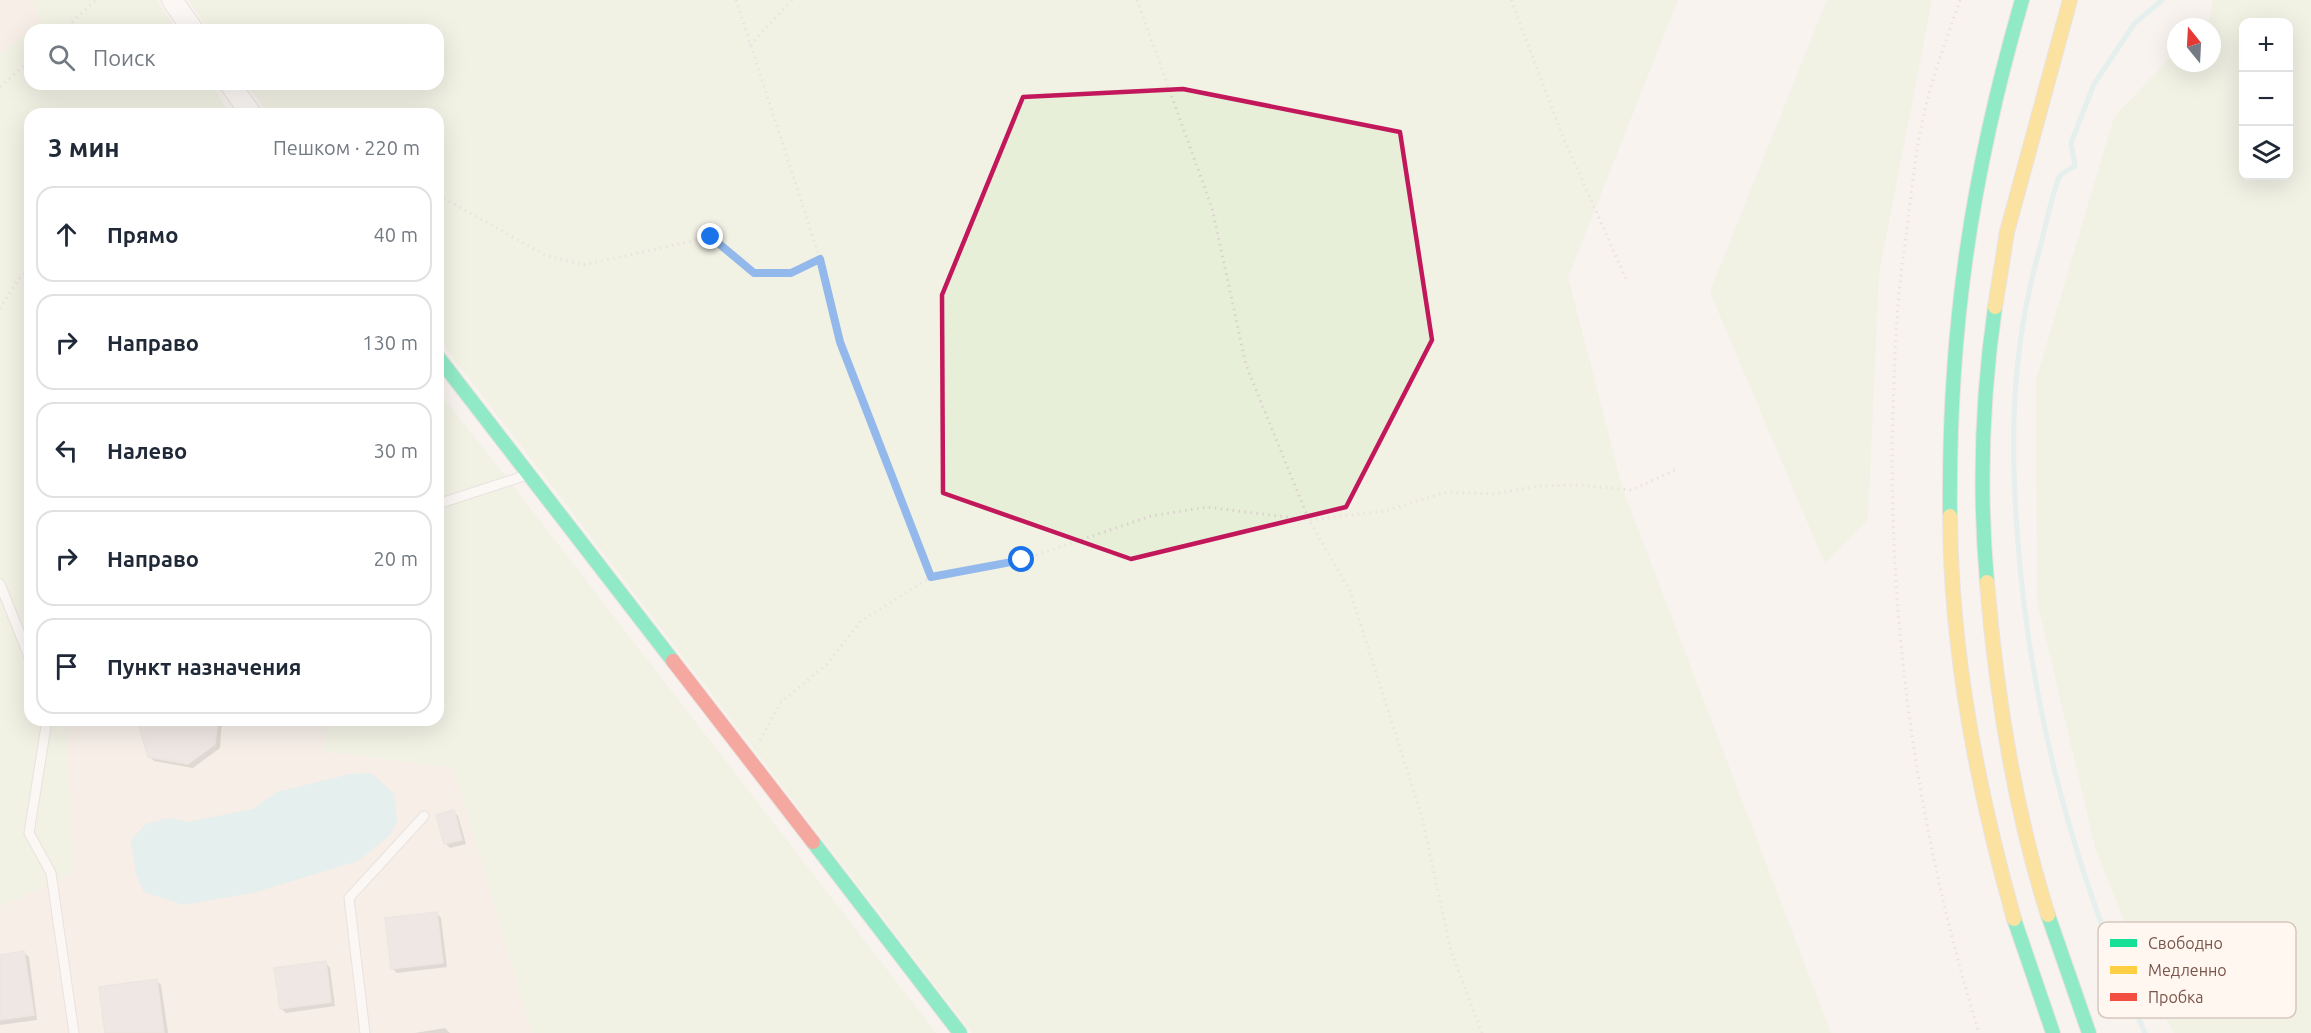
<!DOCTYPE html>
<html lang="ru">
<head>
<meta charset="utf-8">
<style>
	:root { --surface:#fff; --page:#f6f6f7; --text:#1f2937; --muted:#747a83; --line:#e0e1e3 }
	body { margin:0; font-family:Ubuntu,sans-serif; background:var(--page); color:var(--text) }
	.controls { position:absolute; right:18px; top:18px; display:grid; overflow:hidden; border-radius:12px; box-shadow:0 6px 24px #0002 }
	.controls button { width:54px; height:54px; display:grid; place-items:center; padding:0; border:0; border-bottom:2px solid var(--line); background:var(--surface); color:var(--text); font:30px sans-serif }
	.compass { position:absolute; left:2167px; top:18px; width:54px; height:54px; border-radius:50%; background:var(--surface); box-shadow:0 6px 24px #0002; rotate:342deg }
	.stop { position:absolute; width:18px; height:18px; margin:-14px; border:4px solid #1a73e8; border-radius:50%; background:#fff }
	.stop.end { background:#1a73e8; border-color:#fff; box-shadow:0 2px 6px #0008 }
	.list { margin:0; padding:0; list-style:none }
	h2 { display:flex; justify-content:space-between; align-items:center; height:78px; margin:0; padding:0 24px; font-size:26px }
	h2 small { font-size:20px; font-weight:400; color:var(--muted) }
	.list li { display:grid; grid-template-columns:39px 1fr auto; gap:18px; align-items:center; box-sizing:border-box; height:96px; margin:0 12px 12px; padding:0 12px; border:2px solid var(--line); border-radius:18px }
	.list b { display:block; font-size:22px; white-space:nowrap }
	.list em { font-size:20px; font-style:normal; color:var(--muted) }
	.icon { flex:none; width:33px; height:33px; fill:none; stroke:currentColor; stroke-width:2; stroke-linecap:round; stroke-linejoin:round }
	.map { position:relative; flex:none; width:2311px; height:1033px; overflow:hidden }
	.search { position:absolute; background:var(--surface); box-shadow:0 6px 24px #0002; left:24px; top:24px; width:420px; height:66px; display:flex; align-items:center; gap:15px; box-sizing:border-box; padding:0 21px; border-radius:18px; color:var(--muted); font-size:22px }
	.panel { position:absolute; background:var(--surface); box-shadow:0 6px 24px #0002; left:24px; top:108px; width:420px; height:618px; border-radius:18px }
	.map>svg:first-child { display:block }
	.residential { fill:#f4e8de }
	.green { fill:#e8efd8; fill-rule:evenodd }
	.water { fill:#ceebea }
	.shadow { fill:#0003 }
	.lines { fill:none; stroke-linecap:round; stroke-linejoin:round }
	.stream { stroke:#ceebea; stroke-width:5 }
	.building { fill:#e5dad5; stroke:#e2d5cf; stroke-width:1.5 }
	.lane-casing { stroke:#d8ceca; stroke-width:11 }
	.street-casing { stroke:#d8ceca; stroke-width:22 }
	.fast-casing { stroke:#d9d0cb; stroke-width:16 }
	.slow-casing { stroke:#d9d0cb; stroke-width:16 }
	.jam-casing { stroke:#d9d0cb; stroke-width:16 }
	.path { stroke:#dbd1cf; stroke-width:3; stroke-dasharray:1.5 4.5; stroke-linecap:butt }
	.lane { stroke:#fefdfc; stroke-width:9 }
	.street { stroke:#fefdfc; stroke-width:20 }
	.fast { stroke:#16e098; stroke-width:14 }
	.slow { stroke:#ffcf43; stroke-width:14 }
	.jam { stroke:#f24e42; stroke-width:14 }
	.route { stroke:#1a73e8; stroke-width:8 }
	.marked { fill:none; stroke:#c2185b; stroke-width:4.5; stroke-linejoin:round }
	.key { fill:#fff7f0; stroke:#d7c6be; stroke-width:1.5 }
	.key-label { font-size:16px; fill:#79554b }
</style>
</head>
<body>
<div class="map">
<svg width="2311" height="1033" viewBox="0 0 2311 1033">
	<rect width="100%" height="100%" fill="#f8f3ee"/>
	<path class="residential" d="M0,0H84L51,30H30V49L0,75Z
		M66,720H328L323,751L454,768L532,1033H0V907L72,872Z"/>
	<path class="green" d="M32,0H157L176,30H30L41,22Z
		M188,0H1678L1568,277L1623,490L1831,1033H972L438,338V114H268L247,84H438V30H209Z
		M1827,0H1932L1879,273L1868,519L1825,564L1710,292Z
		M2213,0H2311V1033H2174L2156,1000L2096,851L2037,601L2036,380L2114,117L2176,52V63H2212V27H2200L2210,18ZM2288,22V176H2244V22Z
		M30,30V84H211L230,114H30V720H66L72,873L0,907V55Z
		M438,391L506,477L936,1033H532L454,768L323,751L328,720H438Z"/>
	<path class="water" d="M371,773L394,794L397,821L390,835L358,861L256,892L184,905L144,892L136,874L131,840L146,824L169,818L187,822L253,809L277,792L350,774Z"/>
	<path class="shadow" d="M139,720H222L220,748L193,768L154,761L149,756Z
		M454,812L458,816L466,844L450,848L446,844L438,816Z
		M437,913L441,918L447,967L397,973L392,968Z
		M24,953L29,957L37,1020L0,1025V956Z
		M326,963L330,968L335,1006L286,1013L281,1008Z
		M156,980L161,985L168,1033H106Z
		M445,1028L450,1033H415Z"/>
	<g class="lines">
		<path class="stream" d="M2145,1033C2076,875 2031,715 2018,543C2010,443 2011,353 2038,255C2042,242 2054,184 2060,176C2063,172 2070,169 2075,166L2071,143L2094,84L2134,24L2162,0"/>
	</g>
	<path class="building" d="M137,720H218L215,744L188,764L148,757Z
		M454,810L462,840L444,844L436,815Z
		M437,912L443,963L391,969L385,918Z
		M24,951L34,1015L0,1020V955Z
		M326,961L331,1002L280,1009L274,968Z
		M157,979L164,1033H105L99,987Z"/>
	<g class="lines">
		<defs>
			<path id="lane" d="M438,504L527,475
				M0,584L30,659
				M47,720L29,833L51,873L74,1033
				M365,1033L349,898L424,816"/>
			<path id="street" d="M172,0L193,30
				M230,84L251,114"/>
			<path id="fast" d="M438,357L673,661
				M1950,516C1948,332 1971,176 2022,0
				M1987,582C1979,491 1982,397 1995,307
				M813,842L960,1033
				M2048,915L2089,1033
				M2014,919L2053,1033"/>
			<path id="slow" d="M1995,307L2007,232L2070,0
				M1950,516C1951,653 1977,787 2014,919
				M1987,582C1996,694 2014,807 2048,915"/>
			<path id="jam" d="M673,661L813,842"/>
		</defs>
		<use href="#lane" class="lane-casing"/>
		<use href="#street" class="street-casing"/>
		<use href="#fast" class="fast-casing"/>
		<use href="#slow" class="slow-casing"/>
		<use href="#jam" class="jam-casing"/>
		<path class="path" d="M736,0L820,259
			M1137,0L1212,208L1246,365L1309,520L1350,591L1422,817L1451,951L1482,1033
			M1511,0L1563,137L1627,281
			M1960,0C1948,35 1935,70 1926,105C1914,154 1911,202 1904,251C1896,304 1895,356 1893,409C1887,620 1917,832 1979,1033
			M63,30L96,0
			M750,45L792,0
			M0,87L30,60
			M438,201L445,199L545,255L583,265L711,237L754,273H791L820,259L840,342L931,576
			M0,309L17,281L30,268
			M760,740L781,702L826,665L861,621L931,577L1022,560L1151,516L1207,507L1309,520L1385,511L1447,492L1493,494L1538,486L1579,485L1632,490L1677,469"/>
		<use href="#lane" class="lane"/>
		<use href="#street" class="street"/>
		<use href="#fast" class="fast"/>
		<use href="#slow" class="slow"/>
		<use href="#jam" class="jam"/>
	</g>
	<g class="lines">
		<path class="route" d="M711,237L754,273H791L820,259L840,342L931,577L1022,560"/>
	</g>
	<path d="M0 0H2311V1033H0ZM1183,89L1400,132L1432,340L1346,507L1131,559L943,493L942,295L1023,97Z" fill="#f8f3ee" fill-opacity=".55" fill-rule="evenodd"/>
	<path class="marked" d="M1183,89L1400,132L1432,340L1346,507L1131,559L943,493L942,295L1023,97Z"/>
	<rect x="2098" y="922" width="198" height="96" rx="9" class="key"/>
	<rect x="2110" y="939" width="27" height="8" fill="#16e098"/>
	<rect x="2110" y="966" width="27" height="8" fill="#ffcf43"/>
	<rect x="2110" y="993" width="27" height="8" fill="#f24e42"/>
	<g class="key-label">
		<text x="2148" y="949">Свободно</text>
		<text x="2148" y="976">Медленно</text>
		<text x="2148" y="1003">Пробка</text>
	</g>
</svg>
<div class="controls">
<button>+</button>
<button>−</button>
<button><svg class="icon" aria-label="layers" viewBox="0 0 24 24"><path d="M12 4l9 5-9 5-9-5zM3 14l9 5 9-5"/></svg></button>
</div>
<svg class="compass" viewBox="-18 -18 36 36"><path d="M0-13l5 13h-10z" fill="#e53935"/><path d="M0 13l5-13h-10z" fill="#747a83"/></svg>
<div class="stop" style="left:1022px;top:560px"></div>
<div class="stop end" style="left:711px;top:237px"></div>
<div class="search"><svg class="icon" aria-label="search" viewBox="0 0 24 24"><circle cx="10" cy="10" r="6"/><path d="M15 15l6 6"/></svg>Поиск</div>
<section class="panel">
<h2>3 мин<small>Пешком · 220 m</small></h2>
<ul class="list">
<li><svg class="icon" aria-label="ahead" viewBox="0 0 24 24"><path d="M12 20V5M6 11l6-6 6 6"/></svg><div><b>Прямо</b></div><em>40 m</em></li>
<li><svg class="icon" aria-label="right" viewBox="0 0 24 24"><path d="M7 20v-9h11M14 6l5 5-5 5"/></svg><div><b>Направо</b></div><em>130 m</em></li>
<li><svg class="icon" aria-label="left" viewBox="0 0 24 24"><path d="M17 20v-9H6M10 6l-5 5 5 5"/></svg><div><b>Налево</b></div><em>30 m</em></li>
<li><svg class="icon" aria-label="right" viewBox="0 0 24 24"><path d="M7 20v-9h11M14 6l5 5-5 5"/></svg><div><b>Направо</b></div><em>20 m</em></li>
<li><svg class="icon" aria-label="arrive" viewBox="0 0 24 24"><path d="M6 21V4h12l-3 4 3 4H6"/></svg><div><b>Пункт назначения</b></div></li>
</ul>
</section>
</div>
</body>
</html>
